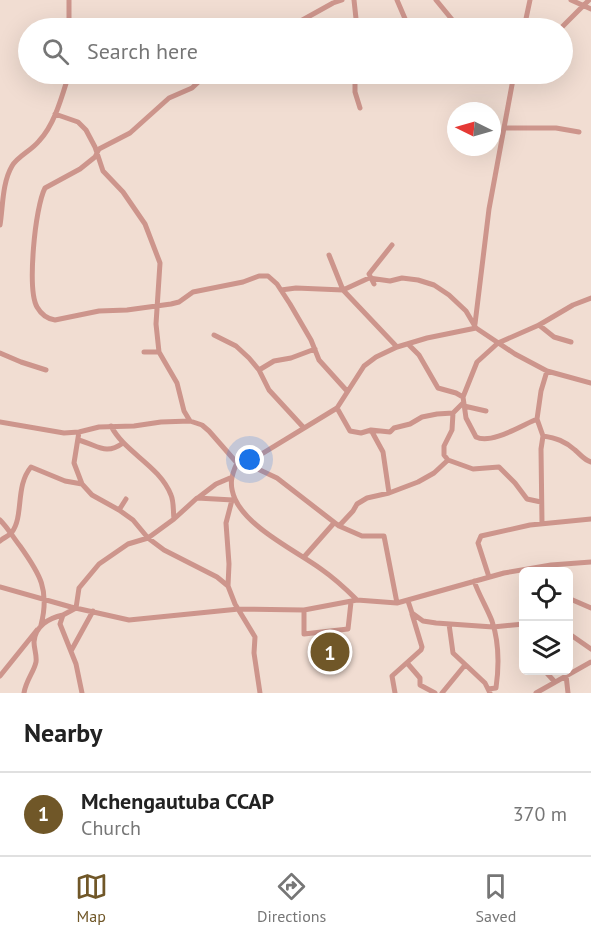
<!DOCTYPE html>
<html lang="en">
<head>
<meta charset="utf-8">
<style>
	:root { --surface:#fff; --page:#f6f6f6; --text:#222; --muted:#767676; --line:#e0e0e0; --accent:#705728 }
	body { margin:0; font-family:"PT Sans",sans-serif; background:var(--page); color:var(--text) }
	.controls { position:absolute; right:18px; bottom:18px; display:grid; overflow:hidden; border-radius:9px; box-shadow:0 6px 24px #0002 }
	.controls button { width:54px; height:54px; display:grid; place-items:center; padding:0; border:0; border-bottom:2px solid var(--line); background:var(--surface); color:var(--text); font:30px sans-serif }
	.compass { position:absolute; left:447px; top:102px; width:54px; height:54px; border-radius:50%; background:var(--surface); box-shadow:0 6px 24px #0002; rotate:275deg }
	.you { position:absolute; left:250px; top:460px; width:21px; height:21px; margin:-15px; border:4px solid #fff; border-radius:50%; background:#1a73e8; box-shadow:0 0 0 9px #1a73e833 }
	.badge { display:grid; place-items:center; width:39px; height:39px; border-radius:50%; background:var(--accent); color:#fff; font-size:20px; font-weight:700 }
	.pin { position:absolute; translate:-50% -50%; border:3px solid #fff; box-shadow:0 2px 6px #0006 }
	.list { margin:0; padding:0; list-style:none }
	h2 { display:flex; justify-content:space-between; align-items:center; height:78px; margin:0; padding:0 24px; font-size:26px }
	h2 small { font-size:20px; font-weight:400; color:var(--muted) }
	.list li { display:grid; grid-template-columns:39px 1fr auto; gap:18px; align-items:center; box-sizing:border-box; height:84px; padding:0 24px; border-top:2px solid var(--line) }
	.list b { display:block; font-size:22px; white-space:nowrap }
	.list p { margin:0; font-size:20px; white-space:nowrap; color:var(--muted) }
	.list em { font-size:20px; font-style:normal; color:var(--muted) }
	.icon { flex:none; width:33px; height:33px; fill:none; stroke:currentColor; stroke-width:2; stroke-linecap:round; stroke-linejoin:round }
	.map { position:relative; flex:none; width:591px; height:693px; overflow:hidden }
	.search { position:absolute; background:var(--surface); box-shadow:0 6px 24px #0002; left:18px; right:18px; top:18px; height:66px; display:flex; align-items:center; gap:15px; box-sizing:border-box; padding:0 21px; border-radius:33px; color:var(--muted); font-size:22px }
	.sheet { height:162px; background:var(--surface) }
	nav { display:flex; justify-content:space-around; align-items:center; box-sizing:border-box; height:84px; border-top:2px solid var(--line); background:var(--surface); font-size:16px; color:var(--muted) }
	nav a { display:grid; justify-items:center; gap:3px }
	nav .on { color:var(--accent) }
	.map>svg:first-child { display:block }
	.lines { fill:none; stroke-linecap:round; stroke-linejoin:round }
	.minor { stroke:#cd958c; stroke-width:5 }
</style>
</head>
<body>
<div class="map">
<svg width="591" height="693" viewBox="0 0 591 693">
	<rect width="100%" height="100%" fill="#f1ddd2"/>
	<g class="lines">
		<path class="minor" d="M69,0V28
			M354,0L357,28
			M397,0L409,28
			M436,0L459,28
			M571,0L591,9
			M288,28L333,3L342,0
			M524,28L530,0
			M561,28L589,0
			M207,74L192,88L169,98L130,133L99,149L95,157L80,169L45,188C35,207 27,289 37,307C41,314 48,319 55,320L99,311L127,310L171,304L179,302L193,292L243,282L259,276H268L277,284L290,304L311,340L319,360L347,391
			M355,74V92L360,108
			M55,114L78,122L86,130L95,147L103,171L123,192L145,224L160,263L156,324L159,352L177,383L184,411L190,421
			M505,128H556L579,132
			M0,225C3,207 2,183 12,166C18,156 31,151 39,141C55,124 62,96 69,74
			M329,255L343,290L397,347
			M374,284L369,274L392,245
			M281,290L296,288L343,290L369,278L390,281L402,278L418,280L434,285L449,295L466,311L476,328L515,354L547,371L591,383
			M475,324L489,209L514,74
			M539,325L554,337L571,342
			M214,335L236,346L249,358L259,370L269,390L304,428
			M408,344L419,355L438,388L456,393L463,397
			M144,352H159
			M0,353L21,362L46,370
			M259,370L274,361L291,358L315,349
			M464,406L486,411
			M337,408L350,431L361,433L371,430L390,432L394,428L410,424L422,417L437,414L453,413L463,403
			M537,419C522,425 491,445 476,437L466,418L463,397L477,362L498,343L539,325L573,305L591,298
			M0,422L64,433L79,432L99,427L134,426L161,422L190,421L202,425L209,431L237,463L250,461L337,408L364,366L376,357L397,347L427,338L476,328
			M371,430L383,452L389,493
			M79,432L74,463L82,484L92,495L119,510L133,520L148,538L174,519C173,511 174,502 171,495C159,465 125,453 111,426
			M543,436C556,438 565,441 575,450C581,455 584,460 591,462
			M78,440C98,445 105,456 123,443
			M448,460L444,455V446L452,430L453,413
			M237,463C231,476 229,485 235,499C248,528 296,551 321,569C334,578 346,589 357,600
			M245,463L277,478L339,526L362,536H384L397,603
			M199,497L216,484L230,478
			M119,510L126,499
			M174,519L197,498L233,500
			M0,520C8,528 13,537 20,546C40,574 50,590 41,625
			M542,523L541,449L543,436L537,419L541,391L547,371
			M339,526L353,511L357,504L367,498L389,493L418,482L434,473L448,460L473,469L499,467L515,483L527,499L541,502
			M0,541C3,538 9,536 12,532C24,516 15,486 31,467L65,481L82,484
			M304,557L334,523
			M489,577L478,543L481,536L530,525L591,519
			M474,581C479,595 487,608 492,621C499,642 499,667 496,688L488,689
			M228,586L229,564L226,523L232,500
			M0,587L71,607L129,620L239,609L304,610L357,600L397,603L504,573L551,565L591,562
			M568,598L591,608
			M408,601L412,613L423,621L436,623L493,627L524,624
			M304,610V634L348,629L351,602
			M449,624L453,653L485,683L490,693
			M568,633L591,649
			M71,651L93,611
			M408,664L420,678V685L435,693
			M544,670L554,681
			M566,675L568,693
			M0,676L37,630
			M24,693C26,680 34,672 36,662C37,655 34,649 34,642C35,626 49,618 63,615
			M82,693L76,664L60,624L63,615L76,608L79,588L99,564L128,544L148,538L164,550L217,577L228,586L235,604L255,637L254,653L260,693
			M395,693L392,676L421,650L422,647L412,614
			M442,693L465,665
			M536,693L591,662"/>
	</g>
</svg>
<div class="controls">
<button><svg class="icon" aria-label="locate" viewBox="0 0 24 24"><circle cx="12" cy="12" r="6"/><path d="M12 2v4M12 18v4M2 12h4M18 12h4"/></svg></button>
<button><svg class="icon" aria-label="layers" viewBox="0 0 24 24"><path d="M12 4l9 5-9 5-9-5zM3 14l9 5 9-5"/></svg></button>
</div>
<svg class="compass" viewBox="-18 -18 36 36"><path d="M0-13l5 13h-10z" fill="#e53935"/><path d="M0 13l5-13h-10z" fill="#767676"/></svg>
<div class="you"></div>
<div class="pin badge" style="left:330px;top:652px">1</div>
<div class="search"><svg class="icon" aria-label="search" viewBox="0 0 24 24"><circle cx="10" cy="10" r="6"/><path d="M15 15l6 6"/></svg>Search here</div>
</div>
<section class="sheet">
<h2>Nearby<small></small></h2>
<ul class="list">
<li><span class="badge">1</span><div><b>Mchengautuba CCAP</b><p>Church</p></div><em>370 m</em></li>
</ul>
</section>
<nav>
<a class="on"><svg class="icon" aria-label="map" viewBox="0 0 24 24"><path d="M3 6l6-2 6 2 6-2v14l-6 2-6-2-6 2zM9 4v14M15 6v14"/></svg>Map</a>
<a><svg class="icon" aria-label="directions" viewBox="0 0 24 24"><path d="M12 3l9 9-9 9-9-9zM9 14v-3h6M13 9l2 2-2 2"/></svg>Directions</a>
<a><svg class="icon" aria-label="saved" viewBox="0 0 24 24"><path d="M7 4h10v16l-5-4-5 4z"/></svg>Saved</a>
</nav>
</body>
</html>
